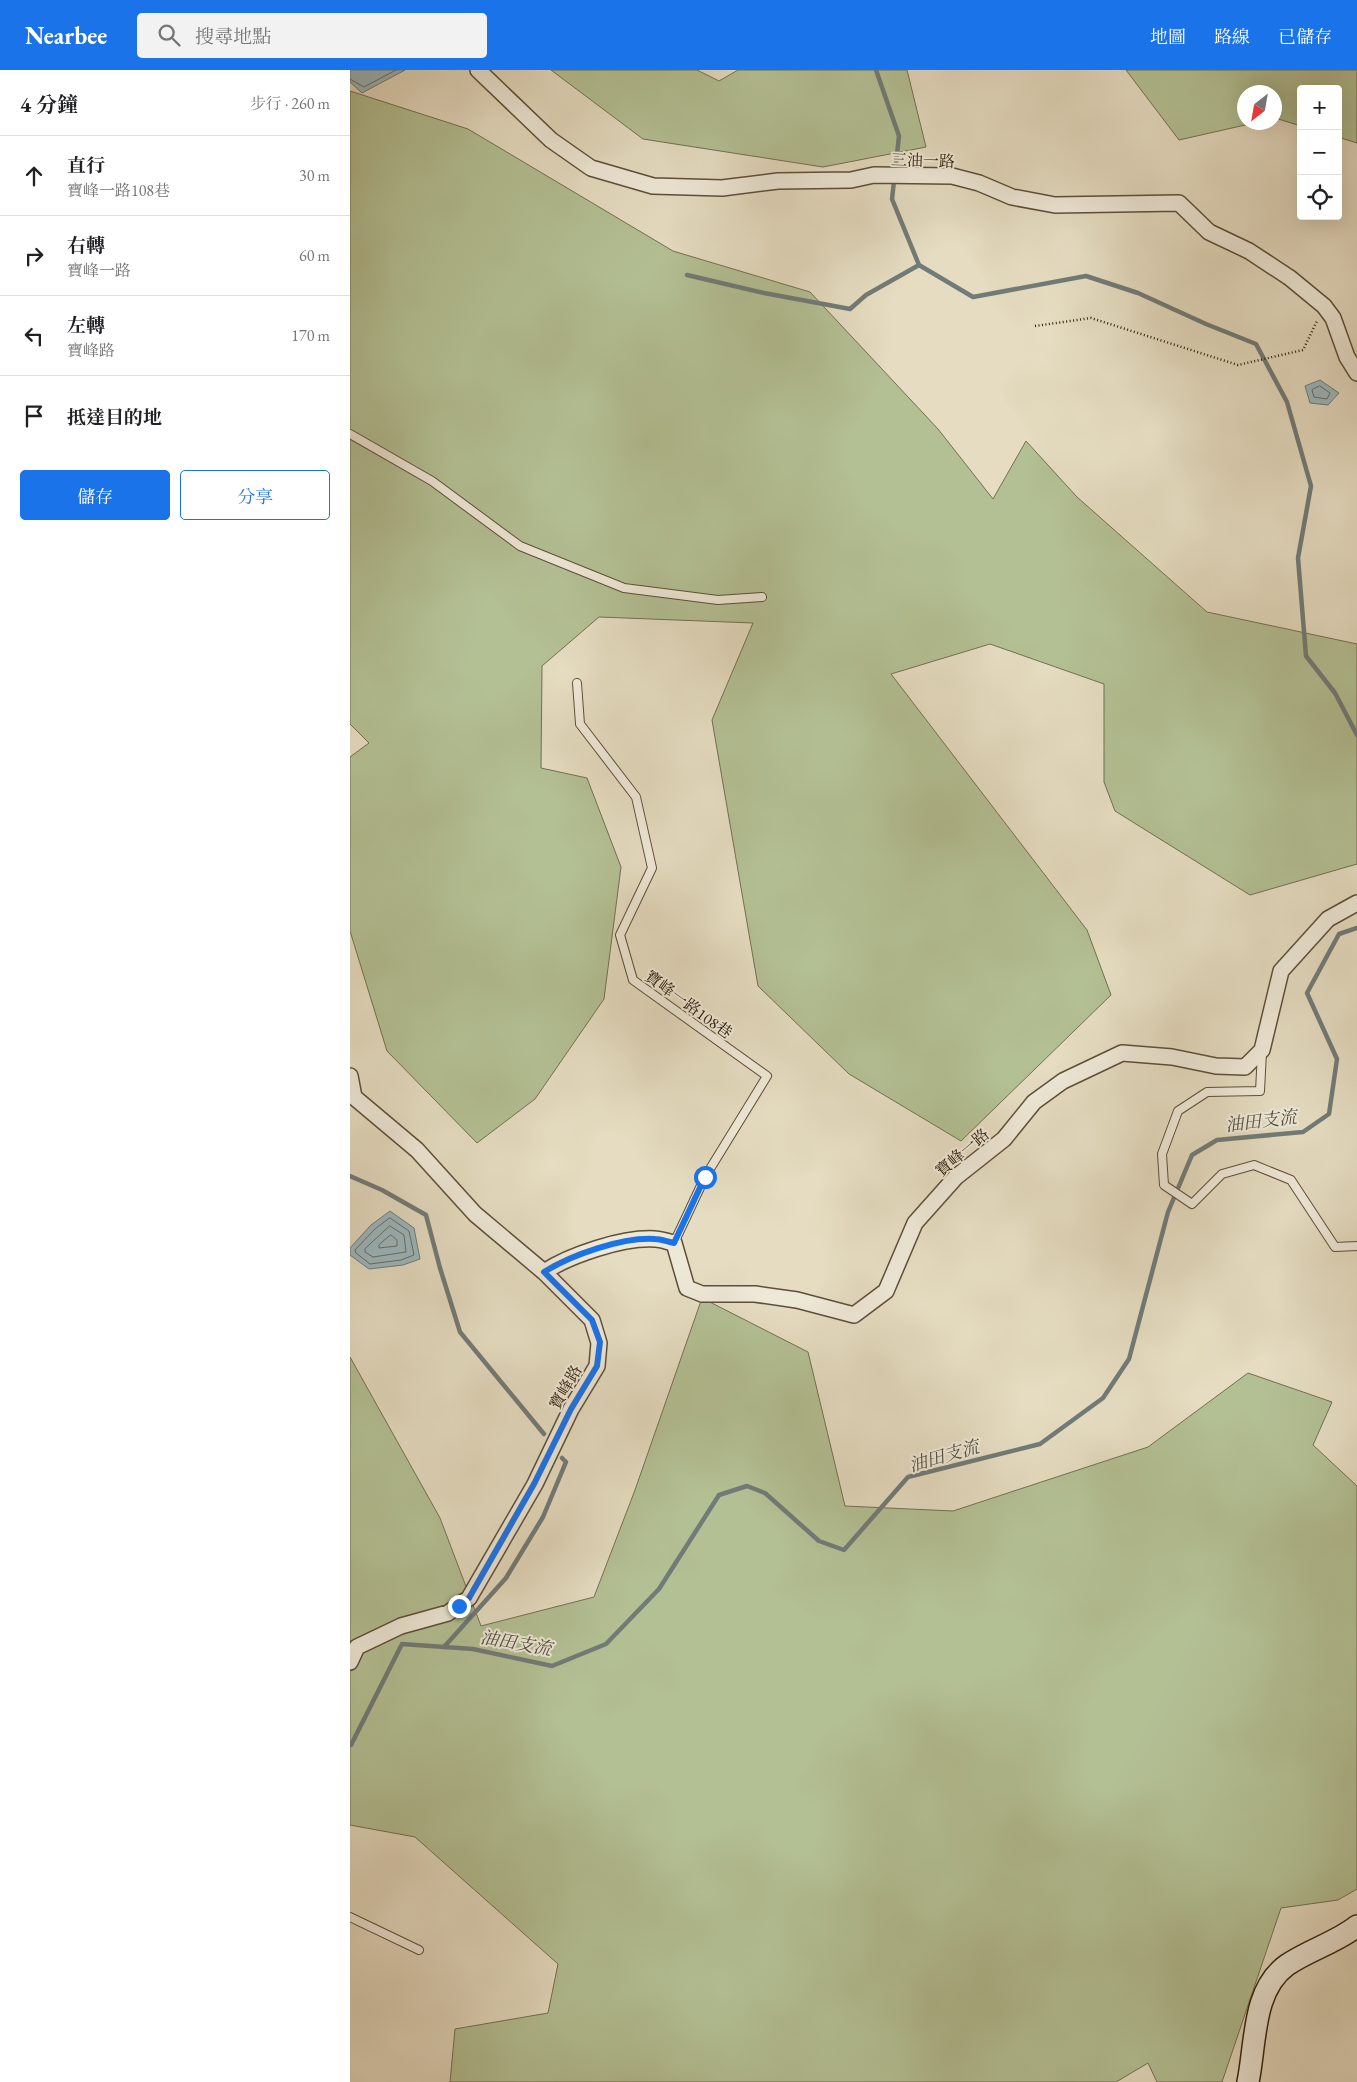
<!DOCTYPE html>
<html lang="zh-TW">
<head>
<meta charset="utf-8">
<style>
	:root { --surface:#fff; --page:#f2f2f2; --text:#202124; --muted:#757577; --line:#e0e0e0; --accent:#1a73e8 }
	body { margin:0; font-family:"EB Garamond","Noto Serif TC",serif; background:var(--page); color:var(--text) }
	.controls { position:absolute; right:15px; top:15px; display:grid; overflow:hidden; border-radius:5px; box-shadow:0 5px 20px #0002 }
	.controls button { width:45px; height:45px; display:grid; place-items:center; padding:0; border:0; border-bottom:1px solid var(--line); background:var(--surface); color:var(--text); font:25px sans-serif }
	.compass { position:absolute; left:887px; top:15px; width:45px; height:45px; border-radius:50%; background:var(--surface); box-shadow:0 5px 20px #0002; rotate:211deg }
	.stop { position:absolute; width:15px; height:15px; margin:-11px; border:4px solid #1a73e8; border-radius:50%; background:#fff }
	.stop.end { background:#1a73e8; border-color:#fff; box-shadow:0 1px 5px #0008 }
	.list { margin:0; padding:0; list-style:none }
	h2 { display:flex; justify-content:space-between; align-items:center; height:65px; margin:0; padding:0 20px; font-size:21px }
	h2 small { font-size:16px; font-weight:400; color:var(--muted) }
	.list li { display:grid; grid-template-columns:32px 1fr auto; gap:15px; align-items:center; box-sizing:border-box; height:80px; padding:0 20px; border-top:1px solid var(--line) }
	.list b { display:block; font-size:19px; white-space:nowrap }
	.list p { margin:0; font-size:16px; white-space:nowrap; color:var(--muted) }
	.list em { font-size:16px; font-style:normal; color:var(--muted) }
	.actions { display:flex; gap:10px; padding:15px 20px }
	.actions a { flex:1; padding:11px 0; border:1px solid var(--accent); border-radius:5px; text-align:center; font-size:18px; color:var(--accent) }
	.actions .main { background:var(--accent); color:#fff }
	.icon { flex:none; width:28px; height:28px; fill:none; stroke:currentColor; stroke-width:2; stroke-linecap:round; stroke-linejoin:round }
	.map { position:relative; flex:none; width:1007px; height:2012px; overflow:hidden }
	header { display:flex; align-items:center; gap:30px; box-sizing:border-box; height:70px; padding:0 25px; background:var(--accent); color:#fff }
	header strong { font-size:24px }
	nav { display:flex; gap:28px; margin-inline-start:auto; font-size:18px }
	.search { width:350px; height:45px; background:var(--page); display:flex; align-items:center; gap:12px; box-sizing:border-box; padding:0 18px; border-radius:5px; color:var(--muted); font-size:19px }
	main { display:flex }
	aside { flex:1; background:var(--surface) }
	.map>svg:first-child { display:block }
	.green { fill:#b3c094; stroke:#727050 }
	.water { fill:#9cb8bf; stroke:#717b77 }
	.lines { fill:none; stroke-linecap:round; stroke-linejoin:round }
	.shore { stroke:#666c65; stroke-width:1 }
	.stream { stroke:#717b77; stroke-width:4.5 }
	.lane-casing { stroke:#5d4f38; stroke-width:10 }
	.street-casing { stroke:#5d4f38; stroke-width:18 }
	.secondary-casing { stroke:#30200b; stroke-width:24 }
	.path { stroke:#30200b; stroke-width:2.5; stroke-dasharray:1 2.5; stroke-linecap:butt }
	.lane { stroke:#eee8d7; stroke-width:8 }
	.street { stroke:#eee8d7; stroke-width:15 }
	.secondary { stroke:#eee8d7; stroke-width:21 }
	.route { stroke:#1a73e8; stroke-width:6 }
	.labels { text-anchor:middle; stroke-width:4; stroke-linejoin:round; paint-order:stroke }
	.street-label { font-size:16px; fill:#30200b; stroke:#eee8d7 }
	.water-label { font-size:18px; font-style:italic; fill:#504e41; stroke:#eee8d7 }
</style>
</head>
<body>
<header>
<strong>Nearbee</strong>
<div class="search"><svg class="icon" aria-label="search" viewBox="0 0 24 24"><circle cx="10" cy="10" r="6"/><path d="M15 15l6 6"/></svg>搜尋地點</div>
<nav><a>地圖</a><a>路線</a><a>已儲存</a></nav>
</header>
<main>
<aside>
<h2>4 分鐘<small>步行 · 260 m</small></h2>
<ul class="list">
<li><svg class="icon" aria-label="ahead" viewBox="0 0 24 24"><path d="M12 20V5M6 11l6-6 6 6"/></svg><div><b>直行</b><p>寶峰一路108巷</p></div><em>30 m</em></li>
<li><svg class="icon" aria-label="right" viewBox="0 0 24 24"><path d="M7 20v-9h11M14 6l5 5-5 5"/></svg><div><b>右轉</b><p>寶峰一路</p></div><em>60 m</em></li>
<li><svg class="icon" aria-label="left" viewBox="0 0 24 24"><path d="M17 20v-9H6M10 6l-5 5 5 5"/></svg><div><b>左轉</b><p>寶峰路</p></div><em>170 m</em></li>
<li><svg class="icon" aria-label="arrive" viewBox="0 0 24 24"><path d="M6 21V4h12l-3 4 3 4H6"/></svg><div><b>抵達目的地</b></div></li>
</ul>
<div class="actions"><a class="main">儲存</a><a>分享</a></div>
</aside>
<div class="map">
<svg width="1007" height="2012" viewBox="0 0 1007 2012">
	<rect width="100%" height="100%" fill="#e5dcc1"/>
	<filter id="stains"><feTurbulence type="fractalNoise" baseFrequency=".004" numOctaves="4"/><feColorMatrix values="0 0 0 0 .2 0 0 0 0 .09 0 0 0 0 .02 0 0 0 .5 -.17"/></filter>
	<radialGradient id="worn" r=".72"><stop offset=".6" stop-color="#630" stop-opacity="0"/><stop offset="1" stop-color="#630" stop-opacity=".3"/></radialGradient>
	<path class="green" d="M201,0H347L369,11L388,0H557L576,77L473,97L293,69Z
		M776,0H1007V73L988,67V19H951V56L925,48L924,22H894V52L904,53L829,70Z
		M0,21L118,59L323,181L460,222L588,359L643,429L676,371L727,427L857,542L1007,574V794L900,825L765,741L754,712V614L640,574L541,604L737,860L761,925L611,1071L499,1004L408,916L362,650L403,553L249,547L192,596L191,698L237,708L271,797L254,929L185,1029L127,1073L37,981L0,861V687L19,673L0,654Z
		M352,1228L458,1282L495,1436L603,1441L798,1377L898,1303L982,1332L963,1375L1007,1416V1819L988,1830L931,1838L872,2012H807L798,1993L766,2012H100L105,1959L198,1943L208,1894L65,1767L0,1755V1287L90,1448L131,1556L244,1527L285,1420Z"/>
	<path class="water" d="M0,0H55L12,23L0,12Z
		M970,310L989,323L978,335L960,333L955,316Z
		M40,1141L64,1158L70,1189L53,1195L19,1199L0,1185V1178L21,1155Z"/>
	<g class="lines">
		<path class="shore" d="M0,9L14,17L46,0
			M970,316L980,323L977,329L964,327L962,320Z
			M40,1148L59,1161L64,1185L51,1190L20,1194L6,1183L5,1180L25,1159Z
			M40,1156L54,1165L56,1182L23,1187L15,1182V1179Z
			M41,1165L47,1170V1176L29,1178V1175Z"/>
		<path class="stream" d="M526,0L549,66L542,129L569,195L623,227L736,206L788,223L856,254L906,274L937,332L961,416L948,488L956,586L985,623L1007,665
			M337,205L414,223L500,239L516,225L569,195
			M0,1106L32,1120L76,1145L90,1198L110,1262L194,1364
			M94,1577L156,1508L193,1447L216,1392L212,1388
			M1,1675L52,1574L123,1579L202,1596L256,1574L309,1519L369,1425L397,1416L415,1423L469,1471L494,1480L558,1407L690,1374L753,1328L779,1289L818,1142L842,1085L867,1070L953,1062L979,1044L987,989L957,923L989,864L1007,858"/>
		<defs>
			<path id="lane" d="M0,364L82,411L170,476L274,518L368,530L412,527
				M227,613L230,654L286,727L302,798L270,865L283,910L417,1006L355,1107L324,1173
				M912,982L910,1021L857,1022L828,1041L812,1084L814,1115L842,1134L872,1104L904,1095L941,1110L985,1177L1007,1176
				M0,1847L69,1880"/>
			<path id="street" d="M128,0L201,70L241,98L303,116L372,118L428,111L501,110L524,105L602,106L629,113L662,127L705,135L829,133L859,162L899,181L940,208L974,236L983,248L997,287L1007,303
				M0,1006L4,1027L67,1080L125,1144L194,1202L242,1250L249,1273L247,1296L221,1339L185,1414L119,1528L98,1543L51,1556L7,1577L0,1592
				M194,1202C220,1185 273,1167 305,1169C311,1169 318,1172 324,1173L337,1218L352,1224H405L447,1230L504,1245L536,1221L565,1153L606,1107L654,1069L684,1032L713,1011L772,983L822,987L866,996L895,997L912,980L931,901L978,849L1007,833"/>
			<path id="secondary" d="M898,2012C906,1974 902,1920 937,1895C959,1880 987,1872 1007,1856"/>
		</defs>
		<use href="#lane" class="lane-casing"/>
		<use href="#street" class="street-casing"/>
		<use href="#secondary" class="secondary-casing"/>
		<path class="path" d="M685,256L741,248L888,295L953,280L967,251"/>
		<use href="#lane" class="lane"/>
		<use href="#street" class="street"/>
		<use href="#secondary" class="secondary"/>
	</g>
	<g class="lines">
		<path class="route" d="M109,1536L119,1528L184,1414L221,1339L247,1296L250,1272L242,1250L194,1202C221,1185 272,1167 305,1169C311,1169 318,1172 324,1173L355,1107"/>
	</g>
	<g class="labels">
		<g class="street-label">
			<text transform="translate(573 90) rotate(2)" y="6">三油一路</text>
			<text transform="translate(339 934) rotate(36)" y="6">寶峰一路108巷</text>
			<text transform="translate(612 1082) rotate(-40)" y="6">寶峰一路</text>
			<text transform="translate(215 1317) rotate(-60)" y="6">寶峰路</text>
		</g>
		<g class="water-label">
			<text transform="translate(911 1051) rotate(-7)" y="6">油田支流</text>
			<text transform="translate(594 1386) rotate(-16)" y="6">油田支流</text>
			<text transform="translate(166 1573) rotate(10)" y="6">油田支流</text>
		</g>
	</g>
	<rect width="100%" height="100%" filter="url(#stains)"/>
	<rect width="100%" height="100%" fill="url(#worn)"/>
</svg>
<div class="controls">
<button>+</button>
<button>−</button>
<button><svg class="icon" aria-label="locate" viewBox="0 0 24 24"><circle cx="12" cy="12" r="6"/><path d="M12 2v4M12 18v4M2 12h4M18 12h4"/></svg></button>
</div>
<svg class="compass" viewBox="-18 -18 36 36"><path d="M0-13l5 13h-10z" fill="#e53935"/><path d="M0 13l5-13h-10z" fill="#757577"/></svg>
<div class="stop" style="left:355px;top:1107px"></div>
<div class="stop end" style="left:109px;top:1536px"></div>
</div>
</main>
</body>
</html>
